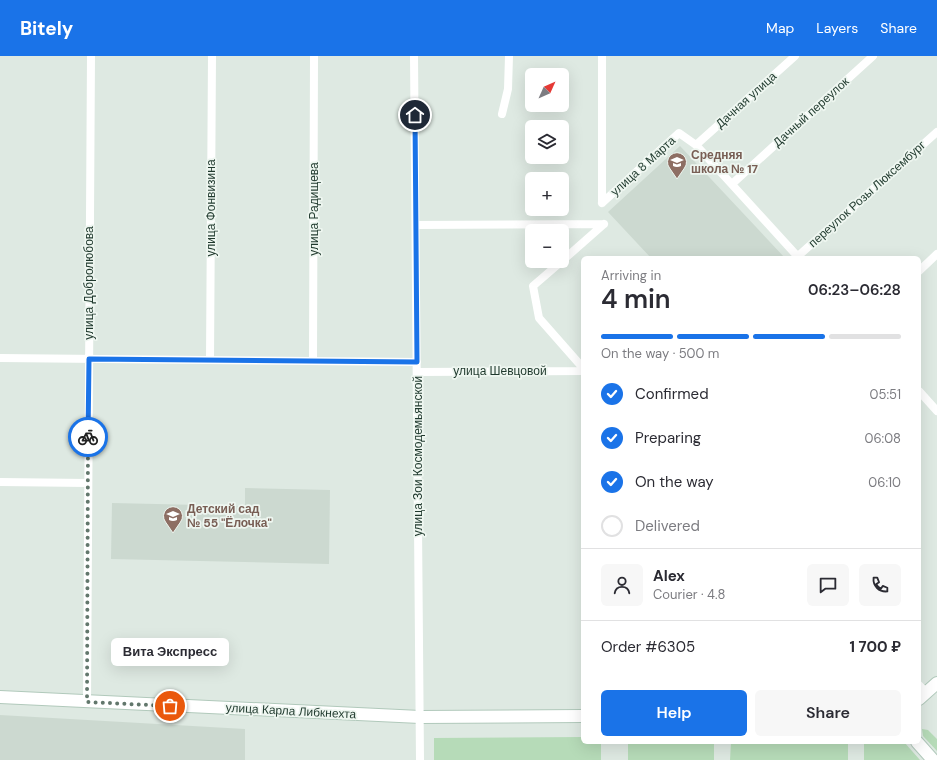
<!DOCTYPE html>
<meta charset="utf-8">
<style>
body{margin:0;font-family:"DM Sans",sans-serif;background:#f7f7f7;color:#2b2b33;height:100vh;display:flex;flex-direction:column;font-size:15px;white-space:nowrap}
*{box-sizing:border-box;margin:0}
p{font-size:13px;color:#7c7c81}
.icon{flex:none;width:22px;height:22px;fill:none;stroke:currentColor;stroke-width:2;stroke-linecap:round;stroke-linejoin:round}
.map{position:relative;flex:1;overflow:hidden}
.drawer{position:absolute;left:581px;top:200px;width:340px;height:488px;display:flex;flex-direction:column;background:#fff;border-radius:6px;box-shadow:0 4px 16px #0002}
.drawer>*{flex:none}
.needle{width:26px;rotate:45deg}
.fabs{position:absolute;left:525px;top:12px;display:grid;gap:8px}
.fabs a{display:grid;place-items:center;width:44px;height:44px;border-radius:6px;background:#fff;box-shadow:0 4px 16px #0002;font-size:20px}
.pin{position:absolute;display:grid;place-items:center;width:34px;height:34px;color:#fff;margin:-17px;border:2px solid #fff;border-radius:50%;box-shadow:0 1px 4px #0007}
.courier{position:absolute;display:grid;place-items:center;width:40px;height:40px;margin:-20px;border:3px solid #1a73e8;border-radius:50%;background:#fff;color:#222;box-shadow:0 1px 5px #0007}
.bubble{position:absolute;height:28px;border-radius:6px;background:#fff;box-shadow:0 4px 16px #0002;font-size:13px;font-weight:600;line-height:28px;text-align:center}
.head em{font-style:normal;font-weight:600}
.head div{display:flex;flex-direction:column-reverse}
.head{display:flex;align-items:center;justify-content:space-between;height:68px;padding:0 20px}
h1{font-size:26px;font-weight:600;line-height:30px}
.bar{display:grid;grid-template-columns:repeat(4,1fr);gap:6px 4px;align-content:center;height:48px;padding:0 20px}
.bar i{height:5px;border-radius:3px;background:#e1e1e2}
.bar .selected{background:#1a73e8}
.bar p{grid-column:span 4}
.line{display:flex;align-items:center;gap:10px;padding:0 20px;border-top:1px solid #e1e1e2}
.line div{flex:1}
.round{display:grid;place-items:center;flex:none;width:42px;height:42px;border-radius:6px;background:#f7f7f7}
ol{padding:0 20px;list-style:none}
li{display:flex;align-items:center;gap:12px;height:44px}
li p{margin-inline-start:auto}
li .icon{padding:4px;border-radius:50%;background:#1a73e8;color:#fff;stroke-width:4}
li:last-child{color:#7c7c81}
li i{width:22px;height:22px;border:2px solid #e1e1e2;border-radius:50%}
.button{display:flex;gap:8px;margin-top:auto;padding:8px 20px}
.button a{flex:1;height:46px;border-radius:6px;background:#1a73e8;color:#fff;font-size:16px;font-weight:600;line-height:46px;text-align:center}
.button a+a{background:#f7f7f7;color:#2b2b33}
header{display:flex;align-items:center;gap:24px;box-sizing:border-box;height:56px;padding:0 20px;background:#1a73e8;color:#fff}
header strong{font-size:19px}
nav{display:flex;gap:22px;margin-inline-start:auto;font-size:14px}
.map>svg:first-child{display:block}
.built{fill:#ccd9d0}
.green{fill:#b6dbb8}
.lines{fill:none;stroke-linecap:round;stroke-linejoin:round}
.secondary-casing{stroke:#b1c9bb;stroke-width:14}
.street{stroke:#fff;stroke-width:8}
.secondary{stroke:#fff;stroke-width:12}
.done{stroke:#62776c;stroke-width:4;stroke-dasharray:0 7.2}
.route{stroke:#1a73e8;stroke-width:5}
.labels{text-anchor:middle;stroke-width:3.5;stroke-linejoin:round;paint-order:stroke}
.street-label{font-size:12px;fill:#1f392d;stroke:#eef6f0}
.education-label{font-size:12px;font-weight:bold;fill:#785e54;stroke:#eef6f0;text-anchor:start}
</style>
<header>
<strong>Bitely</strong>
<nav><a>Map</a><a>Layers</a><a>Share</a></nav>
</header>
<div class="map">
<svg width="937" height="704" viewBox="0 0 937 704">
<rect width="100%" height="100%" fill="#dee9e2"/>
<path class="built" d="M680 90 785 202H651L608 156Z
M245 432 330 434 329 508 111 503 112 447 245 450Z
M0 659 245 673V704H0Z"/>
<path class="green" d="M922 673 928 674 937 683V695L923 680Z
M583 681V686H601V704H434V682Z
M628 686H714V704H628Z
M731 686H848V704H730Z
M864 686H904L920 704H864Z"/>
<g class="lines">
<g class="secondary-casing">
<path id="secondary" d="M0 641 420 661 583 660
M919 643 937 627
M917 686 933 704"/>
</g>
<path class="street" d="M414 0 420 704
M502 58 508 33 509 0
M696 89 795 0
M732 128 873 0
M602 147 679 77 696 89 799 202
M602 147V0
M416 169 604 168
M797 201 937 76
M562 205 533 230 539 262 583 312
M562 205 604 168
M919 215 937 198
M0 302 417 306
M210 304 212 0
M313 305 314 0
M417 316 583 315
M919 335 937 355
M0 426 88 427
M919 629 926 636
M87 646 91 0"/>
<use href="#secondary" class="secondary"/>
</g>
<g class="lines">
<path class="done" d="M88 381 87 646 170 650"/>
<path class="route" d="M88 381 89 303 417 306 415 59"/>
</g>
<defs>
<g id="school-pin" transform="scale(1)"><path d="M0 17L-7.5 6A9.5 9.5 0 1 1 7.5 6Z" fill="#8d6e63" stroke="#eef6f0"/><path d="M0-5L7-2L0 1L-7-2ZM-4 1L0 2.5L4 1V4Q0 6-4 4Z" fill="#fff"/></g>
</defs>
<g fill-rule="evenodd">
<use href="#school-pin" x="677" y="106"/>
<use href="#school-pin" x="173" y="460"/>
</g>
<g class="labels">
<g class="street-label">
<text transform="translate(746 44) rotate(-42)" y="4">Дачная улица</text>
<text transform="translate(811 56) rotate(-42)" y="4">Дачный переулок</text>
<text transform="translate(643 110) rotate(-42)" y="4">улица 8 Марта</text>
<text transform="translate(867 138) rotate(-42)" y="4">переулок Розы Люксембург</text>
<text transform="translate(211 152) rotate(-90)" y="4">улица Фонвизина</text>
<text transform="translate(314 153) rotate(-90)" y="4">улица Радищева</text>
<text transform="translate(89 227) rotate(-90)" y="4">улица Добролюбова</text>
<text x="500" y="319">улица Шевцовой</text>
<text transform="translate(418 400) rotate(-90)" y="4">улица Зои Космодемьянской</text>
<text transform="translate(291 655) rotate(3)" y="4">улица Карла Либкнехта</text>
</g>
<g class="education-label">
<text x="691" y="103">Средняя<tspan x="691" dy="14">школа № 17</tspan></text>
<text x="187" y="457">Детский сад<tspan x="187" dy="14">№ 55 "Ёлочка"</tspan></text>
</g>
</g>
</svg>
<div class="fabs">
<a><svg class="needle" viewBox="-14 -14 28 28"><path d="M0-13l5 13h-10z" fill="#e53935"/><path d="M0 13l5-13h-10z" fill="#7c7c81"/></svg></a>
<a><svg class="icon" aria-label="layers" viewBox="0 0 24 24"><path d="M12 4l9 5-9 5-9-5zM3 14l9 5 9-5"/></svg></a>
<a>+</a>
<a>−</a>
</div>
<div class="pin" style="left:170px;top:650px;background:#ea580c"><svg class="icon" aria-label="bag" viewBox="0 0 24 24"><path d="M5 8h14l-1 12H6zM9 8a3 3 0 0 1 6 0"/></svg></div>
<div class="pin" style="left:415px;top:59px;background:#1f2937"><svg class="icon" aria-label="home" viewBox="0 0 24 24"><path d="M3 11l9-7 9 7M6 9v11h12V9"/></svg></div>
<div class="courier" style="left:88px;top:381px"><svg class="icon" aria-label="bike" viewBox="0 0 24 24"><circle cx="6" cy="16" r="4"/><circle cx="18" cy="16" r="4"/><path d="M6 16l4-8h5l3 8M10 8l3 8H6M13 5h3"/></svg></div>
<div class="bubble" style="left:111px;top:582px;width:118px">Вита Экспресс</div>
<section class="drawer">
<div class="head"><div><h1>4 min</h1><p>Arriving in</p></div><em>06:23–06:28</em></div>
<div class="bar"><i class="selected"></i><i class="selected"></i><i class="selected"></i><i></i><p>On the way · 500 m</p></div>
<ol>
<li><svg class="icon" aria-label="check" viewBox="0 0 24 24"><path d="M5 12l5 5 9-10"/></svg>Confirmed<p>05:51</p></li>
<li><svg class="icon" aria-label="check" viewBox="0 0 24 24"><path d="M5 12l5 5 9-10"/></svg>Preparing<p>06:08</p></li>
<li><svg class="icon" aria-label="check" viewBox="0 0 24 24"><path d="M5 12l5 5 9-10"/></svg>On the way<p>06:10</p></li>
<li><i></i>Delivered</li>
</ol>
<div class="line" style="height:72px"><a class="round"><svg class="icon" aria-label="person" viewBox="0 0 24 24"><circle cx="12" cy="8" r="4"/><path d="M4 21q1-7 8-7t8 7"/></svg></a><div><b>Alex</b><p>Courier · 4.8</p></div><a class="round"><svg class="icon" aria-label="chat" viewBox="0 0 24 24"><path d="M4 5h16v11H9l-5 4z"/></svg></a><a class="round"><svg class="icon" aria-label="phone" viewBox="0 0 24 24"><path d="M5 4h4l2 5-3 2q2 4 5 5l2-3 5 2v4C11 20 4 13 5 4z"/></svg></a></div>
<div class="line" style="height:52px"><div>Order #6305</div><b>1 700 ₽</b></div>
<div class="button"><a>Help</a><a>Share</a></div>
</section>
</div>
